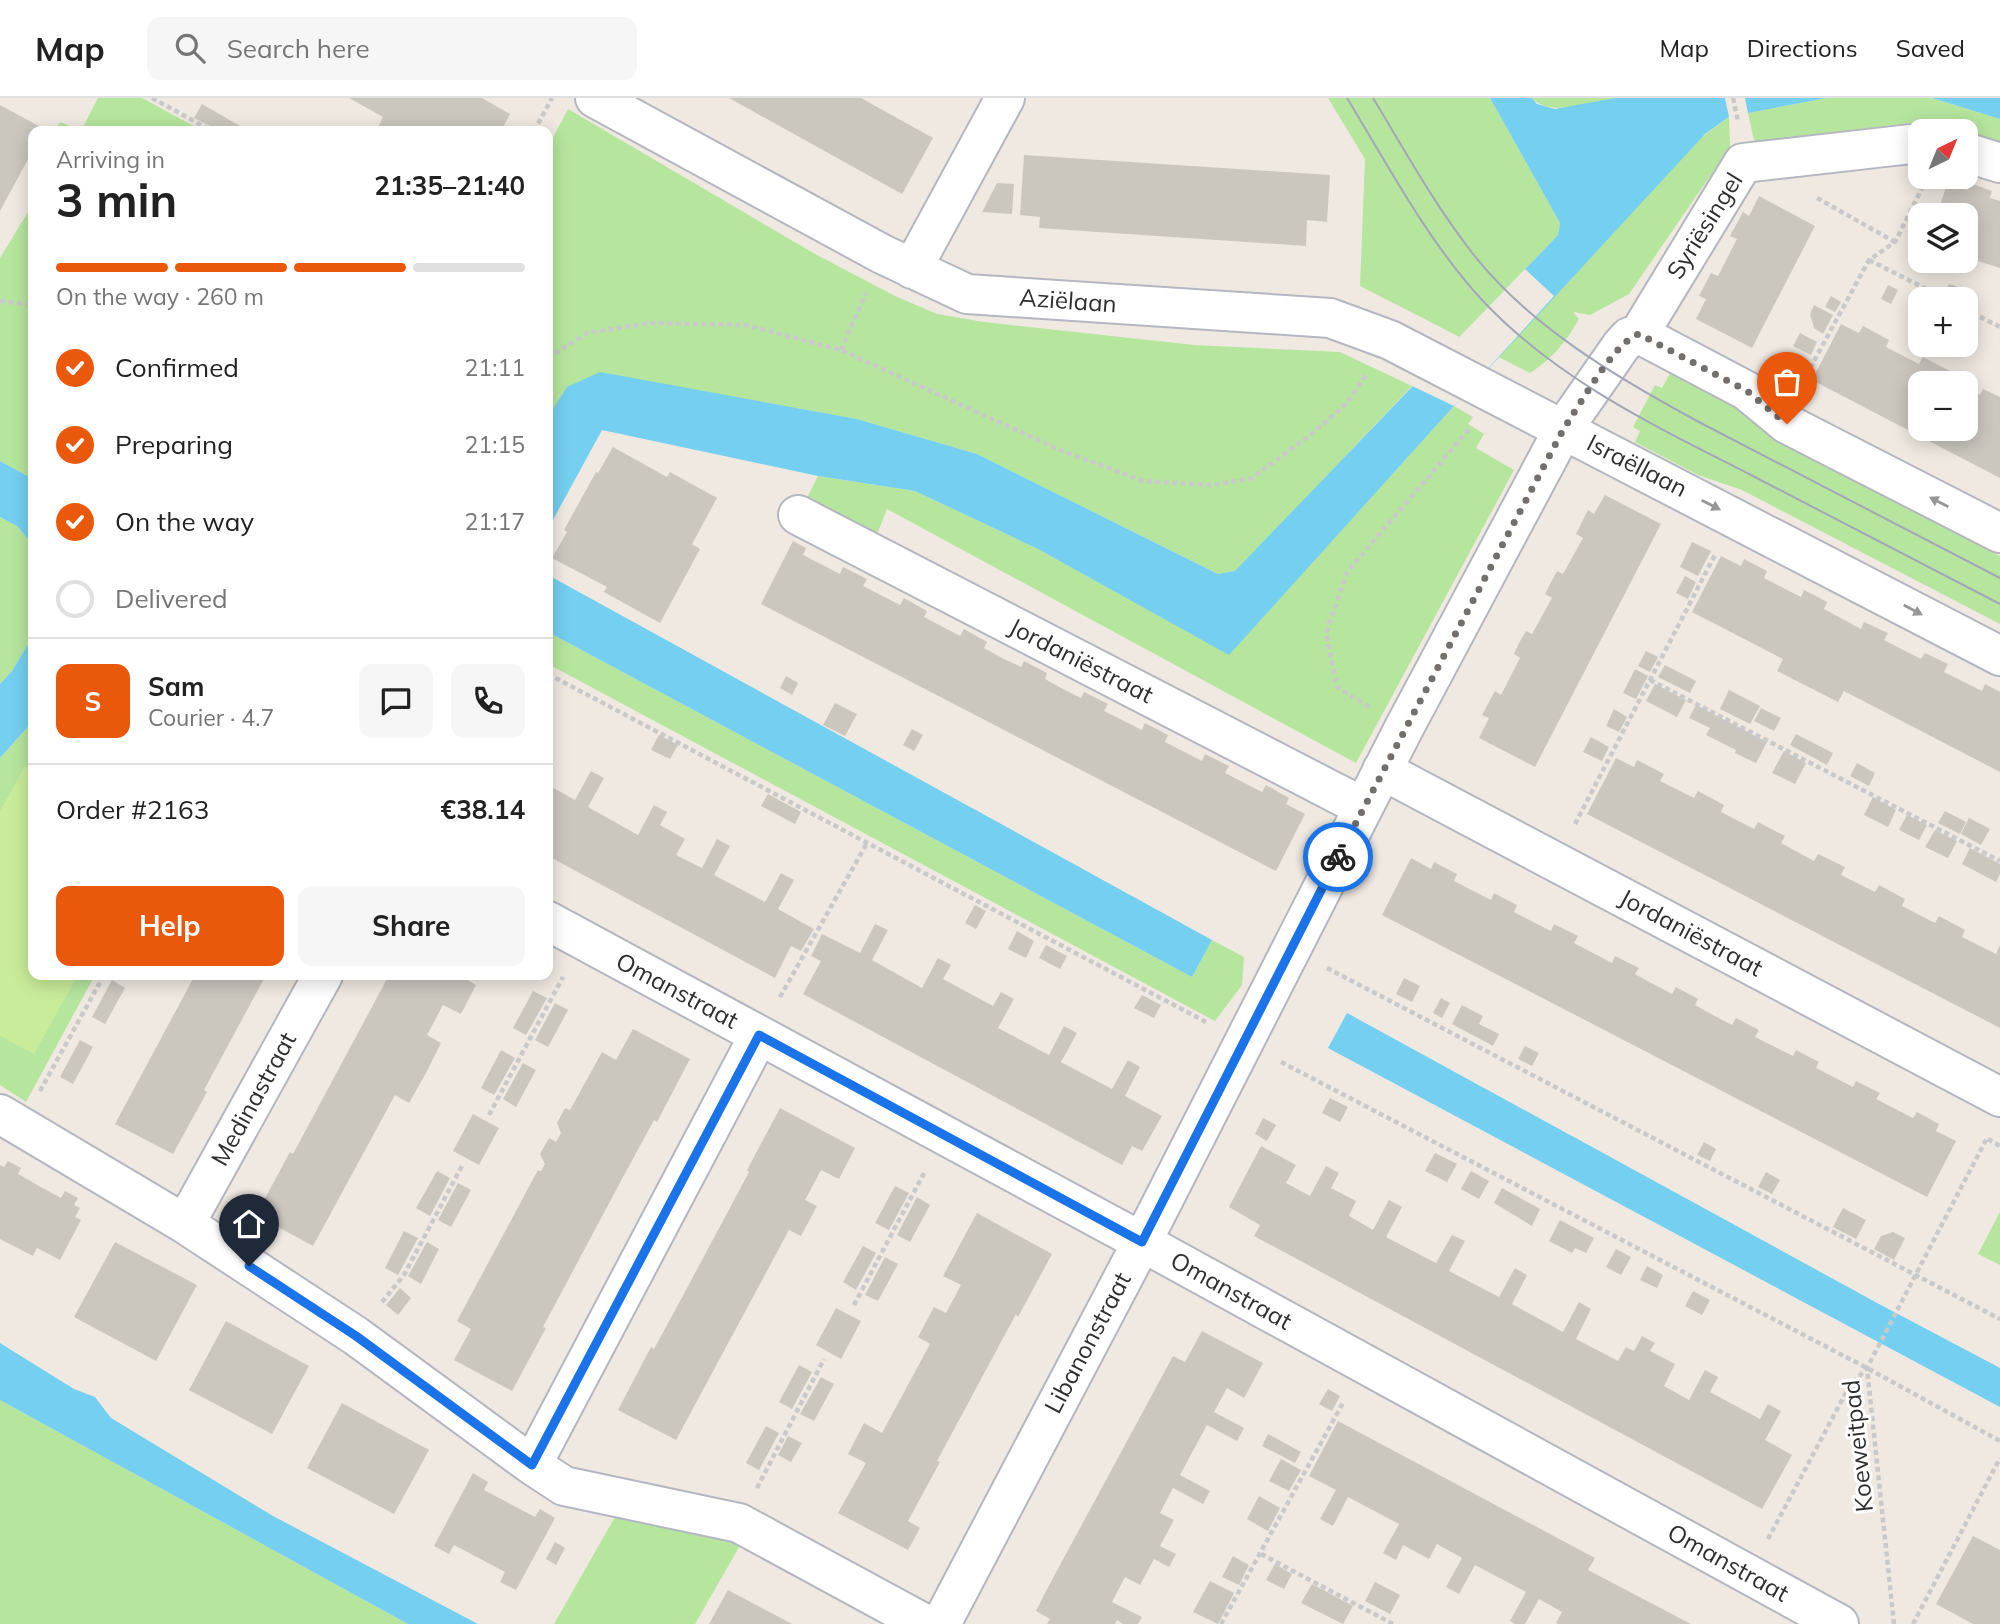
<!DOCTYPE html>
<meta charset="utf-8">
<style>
body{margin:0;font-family:Mulish,sans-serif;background:#f6f6f6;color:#222;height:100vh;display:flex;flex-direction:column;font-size:26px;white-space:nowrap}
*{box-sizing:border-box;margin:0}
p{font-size:23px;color:#767676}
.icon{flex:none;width:38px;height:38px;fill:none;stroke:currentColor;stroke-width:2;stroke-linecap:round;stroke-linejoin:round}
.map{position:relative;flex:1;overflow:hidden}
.drawer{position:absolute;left:28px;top:28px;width:525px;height:854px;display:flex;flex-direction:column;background:#fff;border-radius:14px;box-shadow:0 4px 18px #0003}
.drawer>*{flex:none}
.needle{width:46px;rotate:43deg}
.fabs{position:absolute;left:1908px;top:21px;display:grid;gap:14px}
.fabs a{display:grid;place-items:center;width:70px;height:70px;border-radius:14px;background:#fff;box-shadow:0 4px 18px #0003;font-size:35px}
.pin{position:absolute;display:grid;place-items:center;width:60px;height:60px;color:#fff;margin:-72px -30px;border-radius:50% 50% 50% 0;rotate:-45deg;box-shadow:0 0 7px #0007}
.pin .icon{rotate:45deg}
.courier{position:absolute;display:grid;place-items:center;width:70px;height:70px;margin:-35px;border:5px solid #1a73e8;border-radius:50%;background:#fff;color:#222;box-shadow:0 2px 9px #0007}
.headline em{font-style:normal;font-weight:700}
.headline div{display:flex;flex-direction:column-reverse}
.headline{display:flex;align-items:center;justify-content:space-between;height:119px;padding:0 28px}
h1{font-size:46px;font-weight:700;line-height:52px}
.bar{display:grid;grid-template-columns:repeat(4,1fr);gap:10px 7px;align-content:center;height:84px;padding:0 28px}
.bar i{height:9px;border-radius:5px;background:#e0e0e0}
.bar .current{background:#ea580c}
.bar p{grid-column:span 4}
.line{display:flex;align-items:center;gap:18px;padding:0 28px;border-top:2px solid #e0e0e0}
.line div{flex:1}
.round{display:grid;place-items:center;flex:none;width:74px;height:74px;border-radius:14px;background:#f6f6f6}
ol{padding:0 28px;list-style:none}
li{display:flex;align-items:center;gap:21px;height:77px}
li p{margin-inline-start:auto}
li .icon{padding:7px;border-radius:50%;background:#ea580c;color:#fff;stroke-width:4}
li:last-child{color:#767676}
li i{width:38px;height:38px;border:4px solid #e0e0e0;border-radius:50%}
.action{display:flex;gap:14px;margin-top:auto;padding:14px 28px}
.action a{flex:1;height:80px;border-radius:14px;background:#ea580c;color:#fff;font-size:28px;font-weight:700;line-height:80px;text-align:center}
.action a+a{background:#f6f6f6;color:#222}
header{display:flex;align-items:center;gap:42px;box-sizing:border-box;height:98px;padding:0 35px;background:#fff;border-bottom:2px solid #e0e0e0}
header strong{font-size:33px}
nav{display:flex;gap:38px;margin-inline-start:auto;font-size:24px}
.search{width:490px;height:63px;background:#f6f6f6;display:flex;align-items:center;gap:18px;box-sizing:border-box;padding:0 24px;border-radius:14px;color:#767676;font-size:26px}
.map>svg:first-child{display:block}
.green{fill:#b6e59e}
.pitch{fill:#c9ec9a}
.water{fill:#75cff0}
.pier{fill:#efe9e1}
.building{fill:#cbc7bf}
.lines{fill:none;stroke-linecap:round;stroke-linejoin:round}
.minor-casing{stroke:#b4b7c1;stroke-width:42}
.path{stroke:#c9c9c9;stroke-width:4.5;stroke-dasharray:5 3.5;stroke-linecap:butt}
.minor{stroke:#fff;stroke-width:38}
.tram{stroke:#a3a6b8;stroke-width:2}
.oneway{fill:#969696}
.done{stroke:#726f6d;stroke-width:7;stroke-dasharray:0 12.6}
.route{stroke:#1a73e8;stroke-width:9}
.labels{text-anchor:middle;stroke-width:6;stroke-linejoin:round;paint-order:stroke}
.street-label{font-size:24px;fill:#2e2e2e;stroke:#fff}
</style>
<header>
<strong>Map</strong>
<div class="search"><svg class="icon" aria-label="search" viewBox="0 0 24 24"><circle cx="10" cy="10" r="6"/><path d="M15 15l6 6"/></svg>Search here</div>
<nav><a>Map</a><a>Directions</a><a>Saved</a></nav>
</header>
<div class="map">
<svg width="2000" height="1526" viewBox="0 0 2000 1526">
<rect width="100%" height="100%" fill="#efe9e1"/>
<path class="green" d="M98 0H142L203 33H55L60 24 81 33Z
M1328 0H1490L1560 125 1558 137 1525 171 1729 19 1730 49 1629 196 1590 217 1573 214 1579 221C1567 243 1551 262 1530 275L1360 188 1365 61Z
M1532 0H1615C1591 4 1551 20 1532 0Z
M1827 0H1932L2000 21V45L1926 23 1758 44 1754 42 1748 15Z
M568 11 815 156 895 198 937 216 984 224 1194 247 1340 254 1412 288 1236 473 1218 476 977 356 857 321 600 275 548 319V49Z
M33 106V381L0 363V160Z
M1671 274 1738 311 1775 342 2000 458V526L1742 392 1698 377 1635 344 1640 333 1633 329 1655 287 1662 290Z
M1454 308 1473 319 1468 326 1484 336 1476 350 1514 372 1356 665 887 411 874 444 804 406 818 378 915 393 1038 451 1229 556Z
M0 419 17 428 33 447V538L12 573 0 586Z
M548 534 1192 879 1212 842 1244 859 1242 887 1215 923 548 566Z
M33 623V877H95L26 1004 0 987V660Z
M2000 1114V1167L1978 1156Z
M0 1302 408 1526H0Z
M615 1419 742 1444 695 1526H554Z"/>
<path class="pitch" d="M25 668 33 673V877H78L34 956 0 938V713Z"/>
<path class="water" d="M1490 0H1532L1537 6 1555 11 1615 0H1725L1729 19 1705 36 1454 308 1229 557 1038 451 915 393 818 378 602 332 548 431V319L567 289 600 274 857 321 977 356 1218 476 1235 473 1558 137 1560 125Z
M1745 0H1827L1748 15Z
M1932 0H2000V21Z
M0 363 33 381V447L17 428 0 419Z
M548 477 1212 842 1192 879 548 534Z
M33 538V623L0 660V586L12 573Z
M1347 915 1879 1206 2000 1270V1309L1328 950Z
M0 1245 74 1291 95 1299 111 1320 273 1418 478 1526H408L0 1302Z"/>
<path class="pier" d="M1525 171 1554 198 1454 308 1412 288Z"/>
<path class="building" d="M349 0H482L510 16 501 33H382L377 31 383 19Z
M729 0H861L933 40 902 96Z
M202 6 240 28 237 33H220L194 20Z
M0 7 48 33H33V52L0 113Z
M1024 57 1330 77 1327 124 1307 122 1306 148 1039 130 1040 119 1020 117Z
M997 85 1014 86 1012 116 982 114Z
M1970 85 1992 93 1990 100 2000 103V170L1965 159V117H1937L1947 86 1968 92Z
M1759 98 1815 128 1752 250 1696 221 1706 201 1699 198 1711 175 1718 178 1737 141 1730 138 1743 114 1749 118Z
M1949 186 1961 190 1958 201 1944 196Z
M1888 187 1898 192 1891 206 1881 201Z
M1831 198 1841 204 1835 214 1825 209Z
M1814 207 1833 217 1823 236 1814 230 1810 216Z
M1841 226 1859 235 1863 228 1889 242 1886 249 1919 266 1923 259 1950 273 1946 280 1957 285H1920V331H1965V290L1980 297 1983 291 2000 299V380L1812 282Z
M1800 235 1817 244 1811 257 1793 248Z
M613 349 667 379 670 374 717 400 692 446 700 451 660 525 604 494 607 489 552 460 567 434 564 432 596 374 598 375Z
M1605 397 1661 426 1535 669 1479 640 1489 620 1482 617 1495 593 1501 597 1520 560 1514 556 1519 545 1526 533 1532 536 1552 500 1545 496 1557 473 1563 476 1583 440 1576 436 1588 412 1594 416Z
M793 443 806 450 803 457 840 476 843 469 867 481 863 488 900 507 904 500 927 513 924 519 960 538 964 531 987 544 984 550 1002 560 1021 569 1024 563 1047 575 1045 581 1063 591 1081 600 1084 594 1108 606 1104 613 1142 632 1145 625 1168 637 1165 644 1202 663 1205 656 1229 668 1225 675 1262 694 1266 687 1289 700 1286 706 1305 716 1276 773 761 506Z
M1692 444 1711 453 1698 478 1680 469Z
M1721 458 1741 468 1744 461 1767 473 1764 480 1801 499 1804 492 1816 498 1827 504 1824 511 1861 531 1864 524 1888 535 1884 542 1921 561 1925 555 1948 566 1944 574 1982 593 1985 586 2000 594V674L1844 593 1838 604 1777 573 1783 561 1692 514Z
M1685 478 1696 484 1688 501 1676 495Z
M1646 553 1658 559 1650 574 1638 568Z
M1665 567 1696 583 1690 595 1658 579Z
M1635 571 1648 578 1636 601 1623 595Z
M786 578 798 585 792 597 780 590Z
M1655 586 1686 602 1677 619 1646 603Z
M1729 592 1760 608 1750 626 1720 611Z
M835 605 857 616 845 638 823 627Z
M1696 607 1767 644 1756 665 1735 655 1736 652 1706 637 1710 630 1689 620Z
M1761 610 1781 620 1774 633 1754 623Z
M1614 611 1627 619 1619 634 1606 628Z
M912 631 923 637 914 653 903 647Z
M1796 636 1833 655 1827 667 1790 647Z
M659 637 678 647 670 661 651 652Z
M1591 639 1609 649 1602 663 1583 654Z
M1784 653 1806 665 1795 686 1772 675Z
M1616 660 1634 669 1637 662 1664 676 1660 683 1694 700 1698 693 1724 707 1721 714 1754 731 1758 724 1785 738 1781 745 1814 763 1818 756 1845 769 1841 777 1875 794 1879 787 1905 801 1902 808 1935 825 1939 818 1965 832 1962 839 1996 856 2000 847V930L1587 716Z
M1857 665 1875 675 1869 688 1850 678Z
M591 673 604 680 588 709 638 737 654 707 667 714 660 727 685 741 676 757 702 770 717 741 730 748 714 777 765 804 781 775 794 782 778 811 814 831 801 853 791 848 775 880 548 758V687L575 702Z
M768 696 801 714 795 726 761 708Z
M1873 699 1896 712 1888 729 1864 717Z
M1945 713 1966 724 1960 736 1938 725Z
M1907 717 1927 727 1919 742 1899 732Z
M1969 720 1990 731 1981 747 1961 736Z
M1935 732 1957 743 1948 760 1925 749Z
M1970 750 2000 766V776L1996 784 1962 766Z
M1411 760 1431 771 1434 764 1457 776 1454 783 1491 802 1494 795 1517 807 1514 814 1551 833 1554 826 1578 838 1574 845 1612 865 1615 858 1639 870 1635 876 1653 886 1672 896 1676 889 1698 901 1695 907 1713 917 1732 927 1736 920 1759 932 1755 939 1793 958 1796 952 1819 964 1816 970 1853 989 1856 983 1880 995 1876 1001 1913 1020 1917 1014 1939 1026 1936 1033 1956 1043 1927 1099 1382 817Z
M975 807 986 813 976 831 965 825Z
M875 826 888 832 872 862 922 890 938 860 951 867 943 881 993 908 1001 894 1014 901 998 930 1049 957 1064 928 1077 935 1061 964 1112 991 1128 962 1140 969 1125 998 1162 1018 1142 1053 1132 1048 1122 1067 803 896 821 863 811 858 822 836 860 855Z
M1017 833 1034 843 1026 860 1008 851Z
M1046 847 1067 858 1060 871 1039 860Z
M195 877H266L204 992 207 994 173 1056 115 1026Z
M383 877H459L476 887 461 916 443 907 427 937 441 945 426 975 409 1005 395 997 313 1148 256 1117 290 1054 293 1056 388 879Z
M1404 880 1420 888 1412 904 1396 896Z
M112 882 125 890 105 926 92 919Z
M533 893 547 900 526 937 513 930Z
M1142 897 1161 907 1154 920 1134 910Z
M1441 900 1450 905 1442 920 1433 915Z
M555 905 568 912 548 949 535 942Z
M1462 907 1483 918 1479 926 1499 936 1493 948 1452 926Z
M633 931 690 961 657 1024 654 1022 622 1081 543 1229 546 1230 512 1293 454 1262 471 1231 457 1223 538 1072 541 1073 545 1066 540 1056 549 1040 556 1044 561 1035 557 1025 565 1010 570 1012 602 954 616 962Z
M80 942 93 949 73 986 60 979Z
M1525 948 1539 955 1532 968 1518 961Z
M501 952 515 960 494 997 481 990Z
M523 965 536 972 516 1009 503 1001Z
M1330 1000 1348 1009 1340 1024 1322 1015Z
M780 1010 855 1050 839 1081 821 1072 805 1102 817 1108 801 1138 789 1132 676 1342 618 1312 651 1249 654 1251 686 1192 749 1074 747 1072Z
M473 1016 499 1030 479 1067 453 1053Z
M1263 1020 1276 1027 1267 1043 1255 1036Z
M1704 1044 1716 1051 1710 1063 1697 1057Z
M1261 1048 1296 1067 1286 1085 1310 1098 1326 1068 1339 1075 1331 1090 1356 1103 1349 1118 1373 1132 1389 1102 1402 1109 1386 1139 1436 1165 1452 1137 1465 1143 1449 1173 1499 1199 1515 1170 1527 1177 1512 1206 1563 1234 1579 1204 1591 1211 1576 1241 1618 1263 1626 1249 1634 1253 1642 1238 1655 1245 1650 1253 1675 1266 1664 1288 1689 1302 1705 1272 1718 1279 1710 1294 1760 1321 1768 1306 1781 1313 1765 1342 1792 1357 1762 1411 1254 1138 1260 1127 1229 1109Z
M1435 1055 1457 1066 1447 1084 1425 1073Z
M8 1063 21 1070 18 1076 39 1088 61 1100 65 1093 78 1100 74 1107 80 1110 75 1119 81 1122 60 1162 37 1150 33 1158 0 1141V1067L4 1069Z
M437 1073 450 1080 430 1118 416 1110Z
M1471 1073 1489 1083 1479 1101 1461 1091Z
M1766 1074 1780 1082 1772 1096 1758 1089Z
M458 1085 471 1092 451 1129 438 1122Z
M895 1088 909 1095 889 1132 875 1125Z
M1502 1090 1540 1111 1532 1128 1494 1105Z
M917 1099 930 1107 910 1144 897 1137Z
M1843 1110 1866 1122 1856 1141 1833 1129Z
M977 1115 1052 1156 1018 1219 1016 1216 937 1363 940 1364 908 1423 920 1430 908 1452 838 1415 866 1365 848 1356 864 1325 882 1335 930 1246 918 1239 934 1209 946 1215 961 1187 943 1178Z
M1560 1122 1594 1140 1586 1155 1575 1150 1572 1155 1549 1143Z
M404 1133 418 1140 398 1177 385 1170Z
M1893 1134 1905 1140 1894 1162 1874 1151 1881 1138Z
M115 1144 197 1187 156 1263 74 1219Z
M427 1144 439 1151 421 1186 408 1178Z
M863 1148 876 1155 856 1192 843 1184Z
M1616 1151 1631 1159 1621 1177 1606 1169Z
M885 1159 898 1166 878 1203 865 1197Z
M1647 1168 1663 1177 1657 1190 1640 1182Z
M400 1190 411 1200 398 1217 386 1207Z
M1693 1193 1710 1202 1702 1217 1685 1208Z
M836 1210 861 1223 841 1261 816 1247Z
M226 1223 309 1268 272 1336 189 1292Z
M1202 1233 1263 1265 1244 1300 1227 1290 1214 1314 1244 1330 1237 1343 1207 1327 1180 1377 1210 1393 1203 1406 1173 1390 1160 1415 1174 1422 1160 1448 1176 1456 1169 1469 1154 1461 1140 1487 1125 1479 1112 1504 1142 1519 1138 1526H1123L1117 1522 1115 1526H1047L1050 1521 1036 1513 1046 1493 1173 1258 1185 1264Z
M799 1267 812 1274 792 1311 779 1304Z
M821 1279 834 1286 814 1323 800 1316Z
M1328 1291 1340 1298 1332 1313 1319 1306Z
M342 1305 429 1352 394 1416 307 1370Z
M1338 1323 1595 1460 1588 1472 1691 1526H1558L1556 1525 1562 1514 1539 1501 1525 1526H1515L1510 1523 1526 1494 1475 1467 1459 1496 1446 1489 1462 1460 1437 1446 1429 1461 1403 1447 1396 1462 1383 1455 1399 1426 1348 1399 1333 1428 1320 1421 1336 1392 1309 1378Z
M766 1328 779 1335 759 1372 746 1365Z
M1268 1336 1301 1354 1295 1365 1262 1348Z
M788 1338 802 1345 791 1364 778 1357Z
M1281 1361 1301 1372 1289 1393 1269 1383Z
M473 1375 488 1384 484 1392 535 1419 540 1411 555 1420 516 1492 500 1484 505 1474 454 1447 449 1456 434 1448Z
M1259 1398 1280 1410 1268 1433 1247 1421Z
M1973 1438 2000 1452V1526H1973L1936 1506Z
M555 1444 565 1450 556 1467 546 1461Z
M1233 1458 1249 1467 1239 1487 1222 1479Z
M1275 1466 1292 1476 1284 1491 1266 1482Z
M1210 1483 1234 1495 1218 1526 1193 1514Z
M1375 1484 1400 1497 1390 1516 1365 1503Z
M1312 1486 1353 1508 1343 1526 1301 1505Z
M728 1492 792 1526H709Z"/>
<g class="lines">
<g class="minor-casing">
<path id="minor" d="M595 0 882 156 967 196 1330 220 1390 242 2000 558
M1965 54 2000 65
M912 171 1005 0
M1639 236 1743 65 1920 45
M798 417 1363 709
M1382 672 2000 999
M548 823 1142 1144 1839 1526
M0 1016 185 1126 356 1238 532 1367 564 1388 739 1425 925 1526
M185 1126 323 877
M532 1367 759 937
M941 1526 1142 1144 1404 630 1564 330 1621 248 1629 239 1639 236 1747 293 1787 326 2000 435"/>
</g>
<path class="path" d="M152 0 212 33
M1733 0 1738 23
M534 33 552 0
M1817 100 1895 144
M1869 162 1946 201
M0 203 33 207
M1965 211 2000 229
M841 252 866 195
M548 260 587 235 649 225 746 227 841 252 1060 352 1143 383 1212 387 1252 380 1309 338 1346 306 1366 277
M1802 285 1869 162 1895 144 1924 86
M548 576 1206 924
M1650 582 2000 763
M1369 609 1337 589 1326 535 1347 474 1471 329
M1575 726 1715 457
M1327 870 2000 1221
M780 899 867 745
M1281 964 1867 1270 2000 1343
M40 993 104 877
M489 1017 563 879
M1988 1041 2000 1048
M382 1204 404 1177 463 1066
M854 1207 924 1075
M757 1390 824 1261
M1768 1441 1849 1289 1867 1270
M1261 1456 1393 1526
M1221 1526 1344 1303
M1894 1526 1867 1270 1987 1040
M1913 1526 2000 1360"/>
<use href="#minor" class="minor"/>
<path class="tram" d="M1347 0C1389 69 1427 142 1482 202 1557 282 1655 328 1751 377 1834 420 1917 463 2000 506
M1373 0C1404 51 1433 104 1470 152 1527 227 1616 279 1697 323L2000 480"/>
</g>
<defs><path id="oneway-solid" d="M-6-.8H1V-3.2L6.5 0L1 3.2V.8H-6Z" transform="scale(1.75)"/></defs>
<g class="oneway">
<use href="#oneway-solid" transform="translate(1939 404) rotate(-153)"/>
<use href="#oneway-solid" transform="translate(1711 407) rotate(27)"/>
<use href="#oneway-solid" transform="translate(1913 512) rotate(28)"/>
</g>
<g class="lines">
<path class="done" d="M1338 759 1564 330C1580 307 1614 244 1639 236L1747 293 1787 326"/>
<path class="route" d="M249 1168 356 1238 532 1367 759 937 1142 1144 1338 759"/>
</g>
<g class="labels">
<g class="street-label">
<text transform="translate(1705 128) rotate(-58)" y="8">Syriësingel</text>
<text transform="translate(1068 203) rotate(4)" y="8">Aziëlaan</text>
<text transform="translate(1637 368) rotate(27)" y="8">Israëllaan</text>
<text transform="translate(1081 563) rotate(27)" y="8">Jordaniëstraat</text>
<text transform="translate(1691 835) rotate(28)" y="8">Jordaniëstraat</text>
<text transform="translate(677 893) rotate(28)" y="8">Omanstraat</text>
<text transform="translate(254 1001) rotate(-61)" y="8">Medinastraat</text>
<text transform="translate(1231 1193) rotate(29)" y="8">Omanstraat</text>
<text transform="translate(1088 1245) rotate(-62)" y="8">Libanonstraat</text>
<text transform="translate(1858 1348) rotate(-96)" y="8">Koeweitpad</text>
<text transform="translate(1728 1465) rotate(29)" y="8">Omanstraat</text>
</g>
</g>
</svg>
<div class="fabs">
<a><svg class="needle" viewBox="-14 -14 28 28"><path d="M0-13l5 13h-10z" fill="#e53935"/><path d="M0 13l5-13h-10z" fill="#767676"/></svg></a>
<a><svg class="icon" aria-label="layers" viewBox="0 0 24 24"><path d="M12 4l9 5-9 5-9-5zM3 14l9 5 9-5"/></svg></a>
<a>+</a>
<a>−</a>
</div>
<div class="pin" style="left:1787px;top:326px;background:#ea580c"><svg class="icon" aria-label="bag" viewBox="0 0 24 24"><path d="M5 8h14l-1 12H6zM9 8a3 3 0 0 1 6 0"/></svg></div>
<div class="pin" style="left:249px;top:1168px;background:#1f2937"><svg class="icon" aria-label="home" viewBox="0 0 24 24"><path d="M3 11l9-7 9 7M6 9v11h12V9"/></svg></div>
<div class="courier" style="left:1338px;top:759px"><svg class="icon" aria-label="bike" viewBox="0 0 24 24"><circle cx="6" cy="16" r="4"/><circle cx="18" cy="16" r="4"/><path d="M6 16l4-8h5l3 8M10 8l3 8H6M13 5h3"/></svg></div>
<section class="drawer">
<div class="headline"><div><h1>3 min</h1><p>Arriving in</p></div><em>21:35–21:40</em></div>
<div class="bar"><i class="current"></i><i class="current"></i><i class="current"></i><i></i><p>On the way · 260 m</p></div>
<ol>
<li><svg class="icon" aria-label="check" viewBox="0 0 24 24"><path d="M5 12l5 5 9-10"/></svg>Confirmed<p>21:11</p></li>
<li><svg class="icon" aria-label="check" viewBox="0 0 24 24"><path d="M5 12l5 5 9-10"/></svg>Preparing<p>21:15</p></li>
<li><svg class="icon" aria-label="check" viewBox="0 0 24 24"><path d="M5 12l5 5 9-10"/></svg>On the way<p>21:17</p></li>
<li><i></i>Delivered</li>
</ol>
<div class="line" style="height:126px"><b class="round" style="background:#ea580c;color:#fff">S</b><div><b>Sam</b><p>Courier · 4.7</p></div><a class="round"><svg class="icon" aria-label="chat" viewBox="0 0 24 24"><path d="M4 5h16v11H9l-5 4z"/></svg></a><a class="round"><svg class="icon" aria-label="phone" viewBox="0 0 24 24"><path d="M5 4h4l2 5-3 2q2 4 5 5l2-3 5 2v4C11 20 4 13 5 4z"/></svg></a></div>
<div class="line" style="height:91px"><div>Order #2163</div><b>€38.14</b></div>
<div class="action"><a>Help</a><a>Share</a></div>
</section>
</div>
